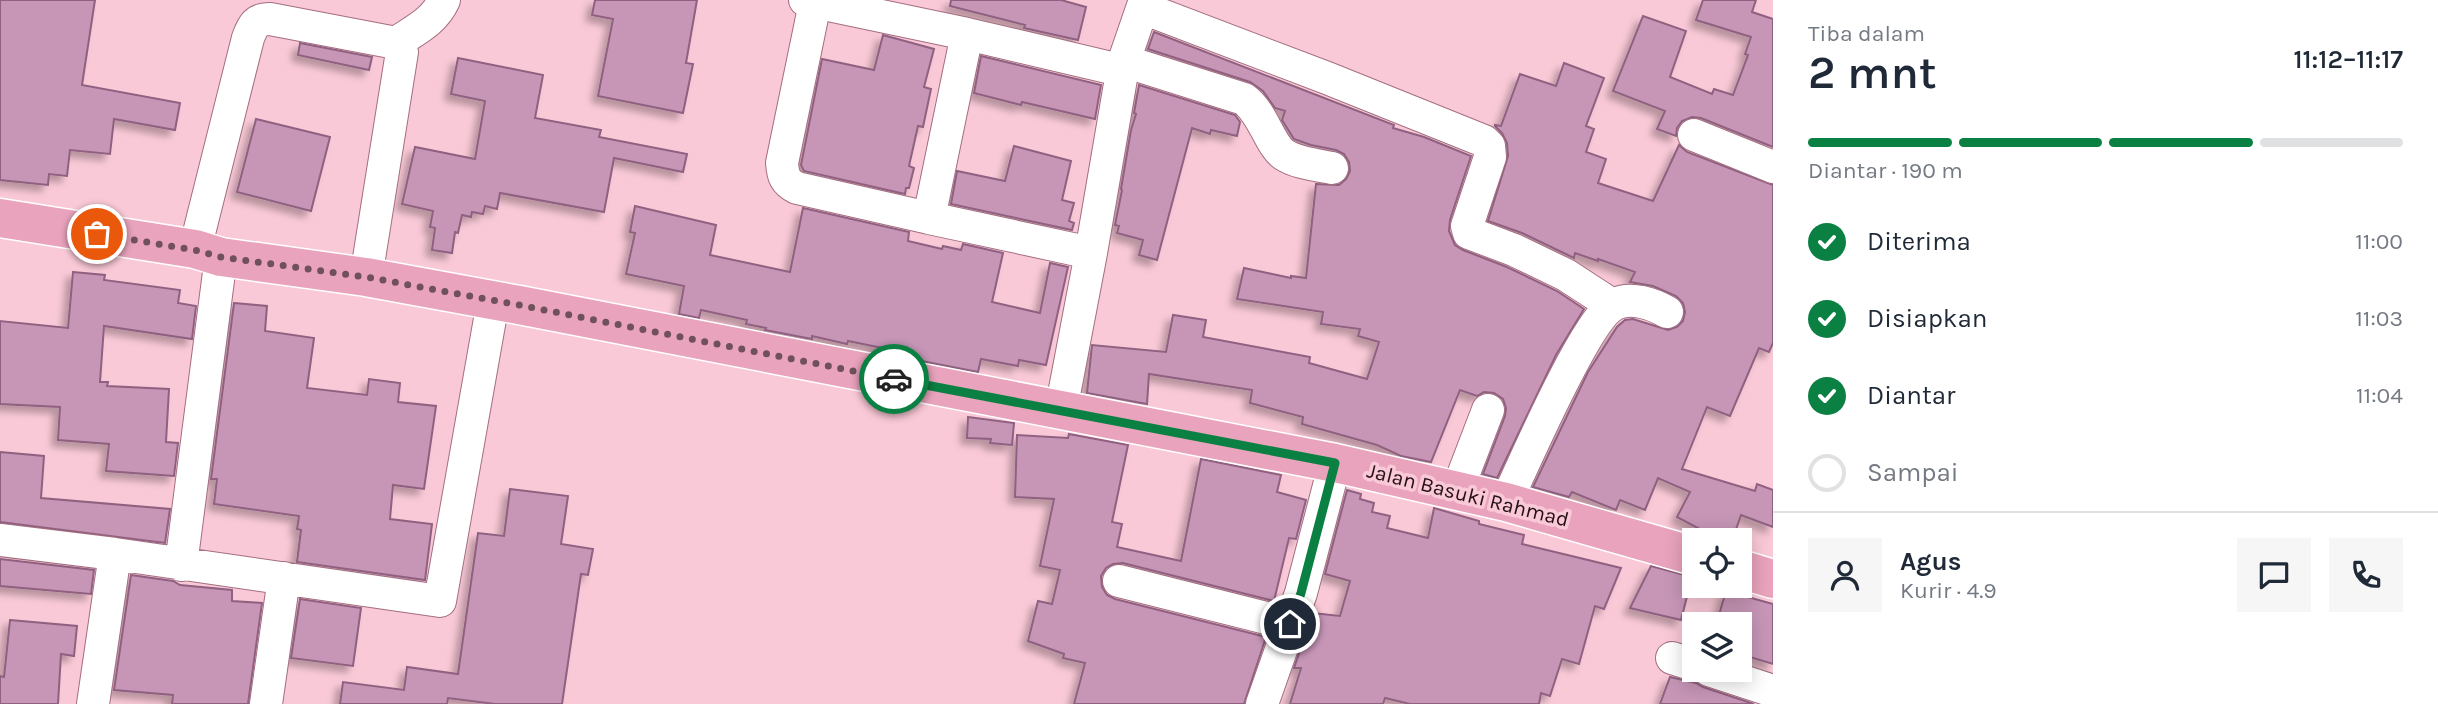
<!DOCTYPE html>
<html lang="id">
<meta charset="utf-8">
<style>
body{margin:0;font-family:Karla,sans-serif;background:#f6f6f7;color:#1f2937;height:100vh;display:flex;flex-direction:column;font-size:26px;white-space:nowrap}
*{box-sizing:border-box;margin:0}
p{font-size:23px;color:#747a83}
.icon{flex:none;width:38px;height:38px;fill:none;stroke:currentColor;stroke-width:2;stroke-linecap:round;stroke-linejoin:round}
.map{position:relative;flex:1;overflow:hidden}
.side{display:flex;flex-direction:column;background:#fff;width:665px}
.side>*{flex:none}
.controls{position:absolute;left:1682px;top:528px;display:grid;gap:14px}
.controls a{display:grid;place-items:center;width:70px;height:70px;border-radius:0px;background:#fff;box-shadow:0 4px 18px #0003;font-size:35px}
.pin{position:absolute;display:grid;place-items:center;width:60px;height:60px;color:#fff;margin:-30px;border:4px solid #fff;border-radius:50%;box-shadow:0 2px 7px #0007}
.courier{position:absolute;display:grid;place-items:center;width:70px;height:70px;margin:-35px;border:5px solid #0b8043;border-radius:50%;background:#fff;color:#222;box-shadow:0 2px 9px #0007}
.head em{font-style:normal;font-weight:600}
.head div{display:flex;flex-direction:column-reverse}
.head{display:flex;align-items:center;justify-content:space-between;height:119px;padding:0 35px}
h1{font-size:46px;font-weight:600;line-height:52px}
.bar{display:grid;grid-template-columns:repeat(4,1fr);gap:10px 7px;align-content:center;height:84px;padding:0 35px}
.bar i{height:9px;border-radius:5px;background:#e0e1e3}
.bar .current{background:#0b8043}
.bar p{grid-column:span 4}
.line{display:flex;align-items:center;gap:18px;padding:0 35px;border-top:2px solid #e0e1e3}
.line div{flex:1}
.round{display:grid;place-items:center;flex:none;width:74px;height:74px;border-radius:0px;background:#f6f6f7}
ol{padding:0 35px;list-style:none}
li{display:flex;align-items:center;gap:21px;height:77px}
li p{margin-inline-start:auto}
li .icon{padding:7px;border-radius:50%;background:#0b8043;color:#fff;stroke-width:4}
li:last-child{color:#747a83}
li i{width:38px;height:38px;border:4px solid #e0e1e3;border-radius:50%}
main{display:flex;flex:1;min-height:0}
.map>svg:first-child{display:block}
.building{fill:#c796b7;stroke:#8f6180;stroke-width:2;filter:url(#shadow)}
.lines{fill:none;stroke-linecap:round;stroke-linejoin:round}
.minor-casing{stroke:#a46e7f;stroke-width:34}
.major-casing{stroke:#fff;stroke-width:41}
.minor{stroke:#fff;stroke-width:32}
.major{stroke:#e9a3bc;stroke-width:38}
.done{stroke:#70515b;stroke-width:7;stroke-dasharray:0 12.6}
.route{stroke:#0b8043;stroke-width:9}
.labels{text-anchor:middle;stroke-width:7;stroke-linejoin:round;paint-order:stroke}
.street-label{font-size:21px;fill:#251018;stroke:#fac9d7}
</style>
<main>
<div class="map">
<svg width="1773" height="704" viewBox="0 0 1773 704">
<defs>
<filter id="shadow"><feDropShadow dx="-6" dy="6" stdDeviation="3.5" flood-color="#0004"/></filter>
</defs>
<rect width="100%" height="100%" fill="#fac9d7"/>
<path class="building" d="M0 0H95L82 85 180 103 175 130 114 119 110 154 70 150 67 176 49 174 48 185 0 180Z
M595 0H697L686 63 693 64 683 113 598 96 613 19 592 15Z
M951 0H1061L1086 7 1078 40 1024 28 1025 25 950 6Z
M1703 0H1756L1752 12 1773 19V147L1701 118 1692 117 1682 121 1677 128 1676 136 1657 129 1665 111 1613 91 1643 16 1686 31 1670 77 1712 94 1714 89 1733 95 1748 55 1745 54 1751 37 1696 20Z
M1154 32 1394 125 1393 128 1424 137 1471 156 1450 220 1449 231 1455 245 1463 250 1507 267 1557 291 1584 309 1556 355 1497 478 1483 474 1505 416 1506 408 1503 399 1494 393 1484 392 1477 396 1460 390 1431 462 1401 456 1377 445 1302 424 1303 417 1250 403 1252 390 1149 374 1147 404 1087 393 1092 345 1166 352 1173 315 1206 320 1203 337 1310 357 1309 363 1367 379 1379 342 1358 336 1360 329 1321 324 1323 312 1237 299 1244 268 1291 278V276L1306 278 1316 184 1339 185 1346 179 1350 171 1349 162 1344 154 1336 150 1311 145 1294 139 1282 120 1285 111 1275 108 1263 91 1250 82 1148 49Z
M883 35 934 49 924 87 931 89 923 127 918 126 909 166 914 168 909 188H906L905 194 804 171 801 165 822 59 874 70Z
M300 43 372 57 369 70 298 55Z
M981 56 1101 85 1095 119 1022 102 1021 105 974 93Z
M458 58 543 75 535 118 601 130 599 137 687 154 683 172 614 158 604 212 500 193 497 209 485 206 483 214 472 212 471 217 462 215 458 233 455 232 452 253 432 250 435 228 430 227 433 211 402 204 415 147 475 159 485 101 451 94Z
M1564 63 1604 78 1586 126 1594 129 1586 152 1606 159 1598 183 1653 201 1679 145 1687 152 1773 185V343L1769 352 1759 348 1730 416 1707 407 1682 469 1755 491 1757 484 1773 490V527L1741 515 1732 541H1710L1711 535 1677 517 1690 492 1658 478 1645 510 1620 500 1616 510 1572 492 1569 497 1533 487 1588 372 1617 327 1625 320 1633 319 1668 330 1677 327 1683 321 1685 312 1683 303 1676 296 1653 286 1630 282 1635 272 1598 259V261L1575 253 1574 258 1522 233 1488 221 1508 156 1507 143 1502 133 1495 126V125L1501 126 1520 74 1556 86Z
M1139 85 1235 115 1240 122 1237 136 1211 130 1210 134 1192 128 1157 260 1139 255 1143 240 1117 233 1119 226 1115 225 1122 190 1121 189 1131 130 1136 114 1134 113Z
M256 119 330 137 311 211 237 192Z
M1014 146 1071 161 1062 200 1074 203 1069 221 1074 223 1072 230 951 204 957 171 1005 181Z
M635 206 716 225 710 255 790 272 803 208 909 232 908 241 942 249 943 246 961 250 963 244 1003 253 992 302 1040 313 1050 263 1068 267 1046 365 1019 360 1018 366 981 359 978 372 901 357 902 352 848 341 847 344 812 336V339L765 330 766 328 746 324 747 320 701 310 699 318 679 314 684 286 626 274 635 233 630 232Z
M73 272 105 275 104 280 180 290 178 303 196 306 192 339 104 326 100 382H108L107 386 169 389 166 442 178 443 174 476 106 471 109 444 58 440 60 407 0 404V321L68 328Z
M234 303 267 306 265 331 314 338 307 388 367 395 369 379 400 383 398 402 436 406 424 489 393 485 390 519 432 524 425 580 297 562 301 530 297 529 299 516 214 504 217 479H211Z
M968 417 1014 423 1012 445 990 443 991 439 967 438Z
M1069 434 1128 445 1112 522 1122 524 1117 547 1181 561 1201 459 1281 475 1277 492 1306 500 1296 539 1289 538 1274 601 1123 563 1113 564 1106 568 1101 576 1102 587 1107 595 1115 599 1266 637 1244 704H1074L1085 663 1063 658 1064 654 1028 641 1038 601 1052 604 1060 570 1040 566 1054 499 1015 497 1017 435 1068 438Z
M0 452 44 456 41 498 170 509 165 543 0 522Z
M510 489 568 496 561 544 593 549 588 575 581 574 562 704H495L448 698 447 704H340L343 682 404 690 407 667 458 674 478 533 504 536Z
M1347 490 1361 494 1360 499 1374 503 1372 512 1390 516 1387 528 1428 538 1434 508 1479 521V524L1524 535 1522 544 1621 568 1604 609 1595 606 1579 664 1562 659 1550 696 1541 693 1539 704H1410L1385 698 1383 704H1290L1301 668H1294L1302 645 1308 646 1313 613 1340 616 1350 581 1325 574Z
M0 559 94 570 91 594 0 586Z
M1651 566 1692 577 1681 620 1630 608Z
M131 575 173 581 180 585 232 590V601L262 603 248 704H172L173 695 114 690Z
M1726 591 1773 604V664L1740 654V625H1716Z
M300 599 361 608 353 666 291 658Z
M10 620 77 626 74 656 61 654 58 704H0V676L4 677Z
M1670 677 1696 683 1703 687 1754 704H1660Z"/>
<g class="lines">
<g class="minor-casing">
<path id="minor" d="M805 0 967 34 1124 71
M815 3 782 163C783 176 785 182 797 188L929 218
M1143 8 1327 78 1484 141 1489 146 1490 157 1467 226 1469 233 1514 250 1566 275 1612 305
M967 34 929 218 1091 253
M1124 61 1244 99C1263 113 1269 143 1283 154 1296 163 1316 165 1332 168
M1694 135 1773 167
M195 249 248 38C253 25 256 19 270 19L396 43C415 30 434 22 444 0
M366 277 402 52 396 43
M1061 410 1091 253 1124 61 1145 0
M1457 491 1488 410
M1506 502C1523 466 1586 318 1615 304 1631 296 1653 304 1667 312
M0 540 115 554 440 601 493 302
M181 565 221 257
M1119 581 1290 624
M1672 658 1694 665
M1709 670 1773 691
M93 704 115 554
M266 704 284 578
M1262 704 1301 593 1335 463"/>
</g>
<g class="major-casing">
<path id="major" d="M0 218 195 249 221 257 366 277 519 305 1335 463 1506 502 1694 556
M1740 569 1773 579"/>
</g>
<use href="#minor" class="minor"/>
<use href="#major" class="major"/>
</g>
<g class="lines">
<path class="done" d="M97 234 195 250 221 257 366 277 519 305 894 379"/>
<path class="route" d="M894 379 1335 463 1301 593 1290 624"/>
</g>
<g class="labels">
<g class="street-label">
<text transform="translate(1468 495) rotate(14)" y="7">Jalan Basuki Rahmad</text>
</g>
</g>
</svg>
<div class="controls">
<a><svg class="icon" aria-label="locate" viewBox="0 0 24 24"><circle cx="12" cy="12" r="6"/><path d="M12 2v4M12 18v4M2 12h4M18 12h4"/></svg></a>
<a><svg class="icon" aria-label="layers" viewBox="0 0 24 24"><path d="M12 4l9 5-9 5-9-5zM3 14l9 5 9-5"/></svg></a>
</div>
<div class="pin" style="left:97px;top:234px;background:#ea580c"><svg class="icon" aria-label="bag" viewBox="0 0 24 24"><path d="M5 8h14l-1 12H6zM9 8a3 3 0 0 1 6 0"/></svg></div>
<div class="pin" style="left:1290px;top:624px;background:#1f2937"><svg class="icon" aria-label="home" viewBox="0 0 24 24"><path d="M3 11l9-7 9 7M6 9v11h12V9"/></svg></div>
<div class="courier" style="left:894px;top:379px"><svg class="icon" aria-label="car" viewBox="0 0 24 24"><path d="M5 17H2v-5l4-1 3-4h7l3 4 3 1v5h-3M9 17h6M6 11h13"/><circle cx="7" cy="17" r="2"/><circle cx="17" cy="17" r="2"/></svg></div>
</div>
<section class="side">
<div class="head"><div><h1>2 mnt</h1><p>Tiba dalam</p></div><em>11:12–11:17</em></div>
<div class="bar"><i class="current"></i><i class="current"></i><i class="current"></i><i></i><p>Diantar · 190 m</p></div>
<ol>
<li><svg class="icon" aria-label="check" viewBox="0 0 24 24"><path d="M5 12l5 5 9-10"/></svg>Diterima<p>11:00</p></li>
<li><svg class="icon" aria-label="check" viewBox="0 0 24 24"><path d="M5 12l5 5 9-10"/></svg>Disiapkan<p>11:03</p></li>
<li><svg class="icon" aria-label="check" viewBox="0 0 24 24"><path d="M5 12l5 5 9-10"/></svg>Diantar<p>11:04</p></li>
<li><i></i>Sampai</li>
</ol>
<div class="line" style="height:126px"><a class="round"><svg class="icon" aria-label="person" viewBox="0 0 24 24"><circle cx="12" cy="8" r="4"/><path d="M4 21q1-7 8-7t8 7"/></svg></a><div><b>Agus</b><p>Kurir · 4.9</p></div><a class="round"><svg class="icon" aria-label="chat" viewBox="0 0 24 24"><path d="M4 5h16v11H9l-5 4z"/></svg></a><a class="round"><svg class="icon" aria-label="phone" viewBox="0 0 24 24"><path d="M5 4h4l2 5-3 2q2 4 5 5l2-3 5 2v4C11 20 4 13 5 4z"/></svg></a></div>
</section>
</main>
